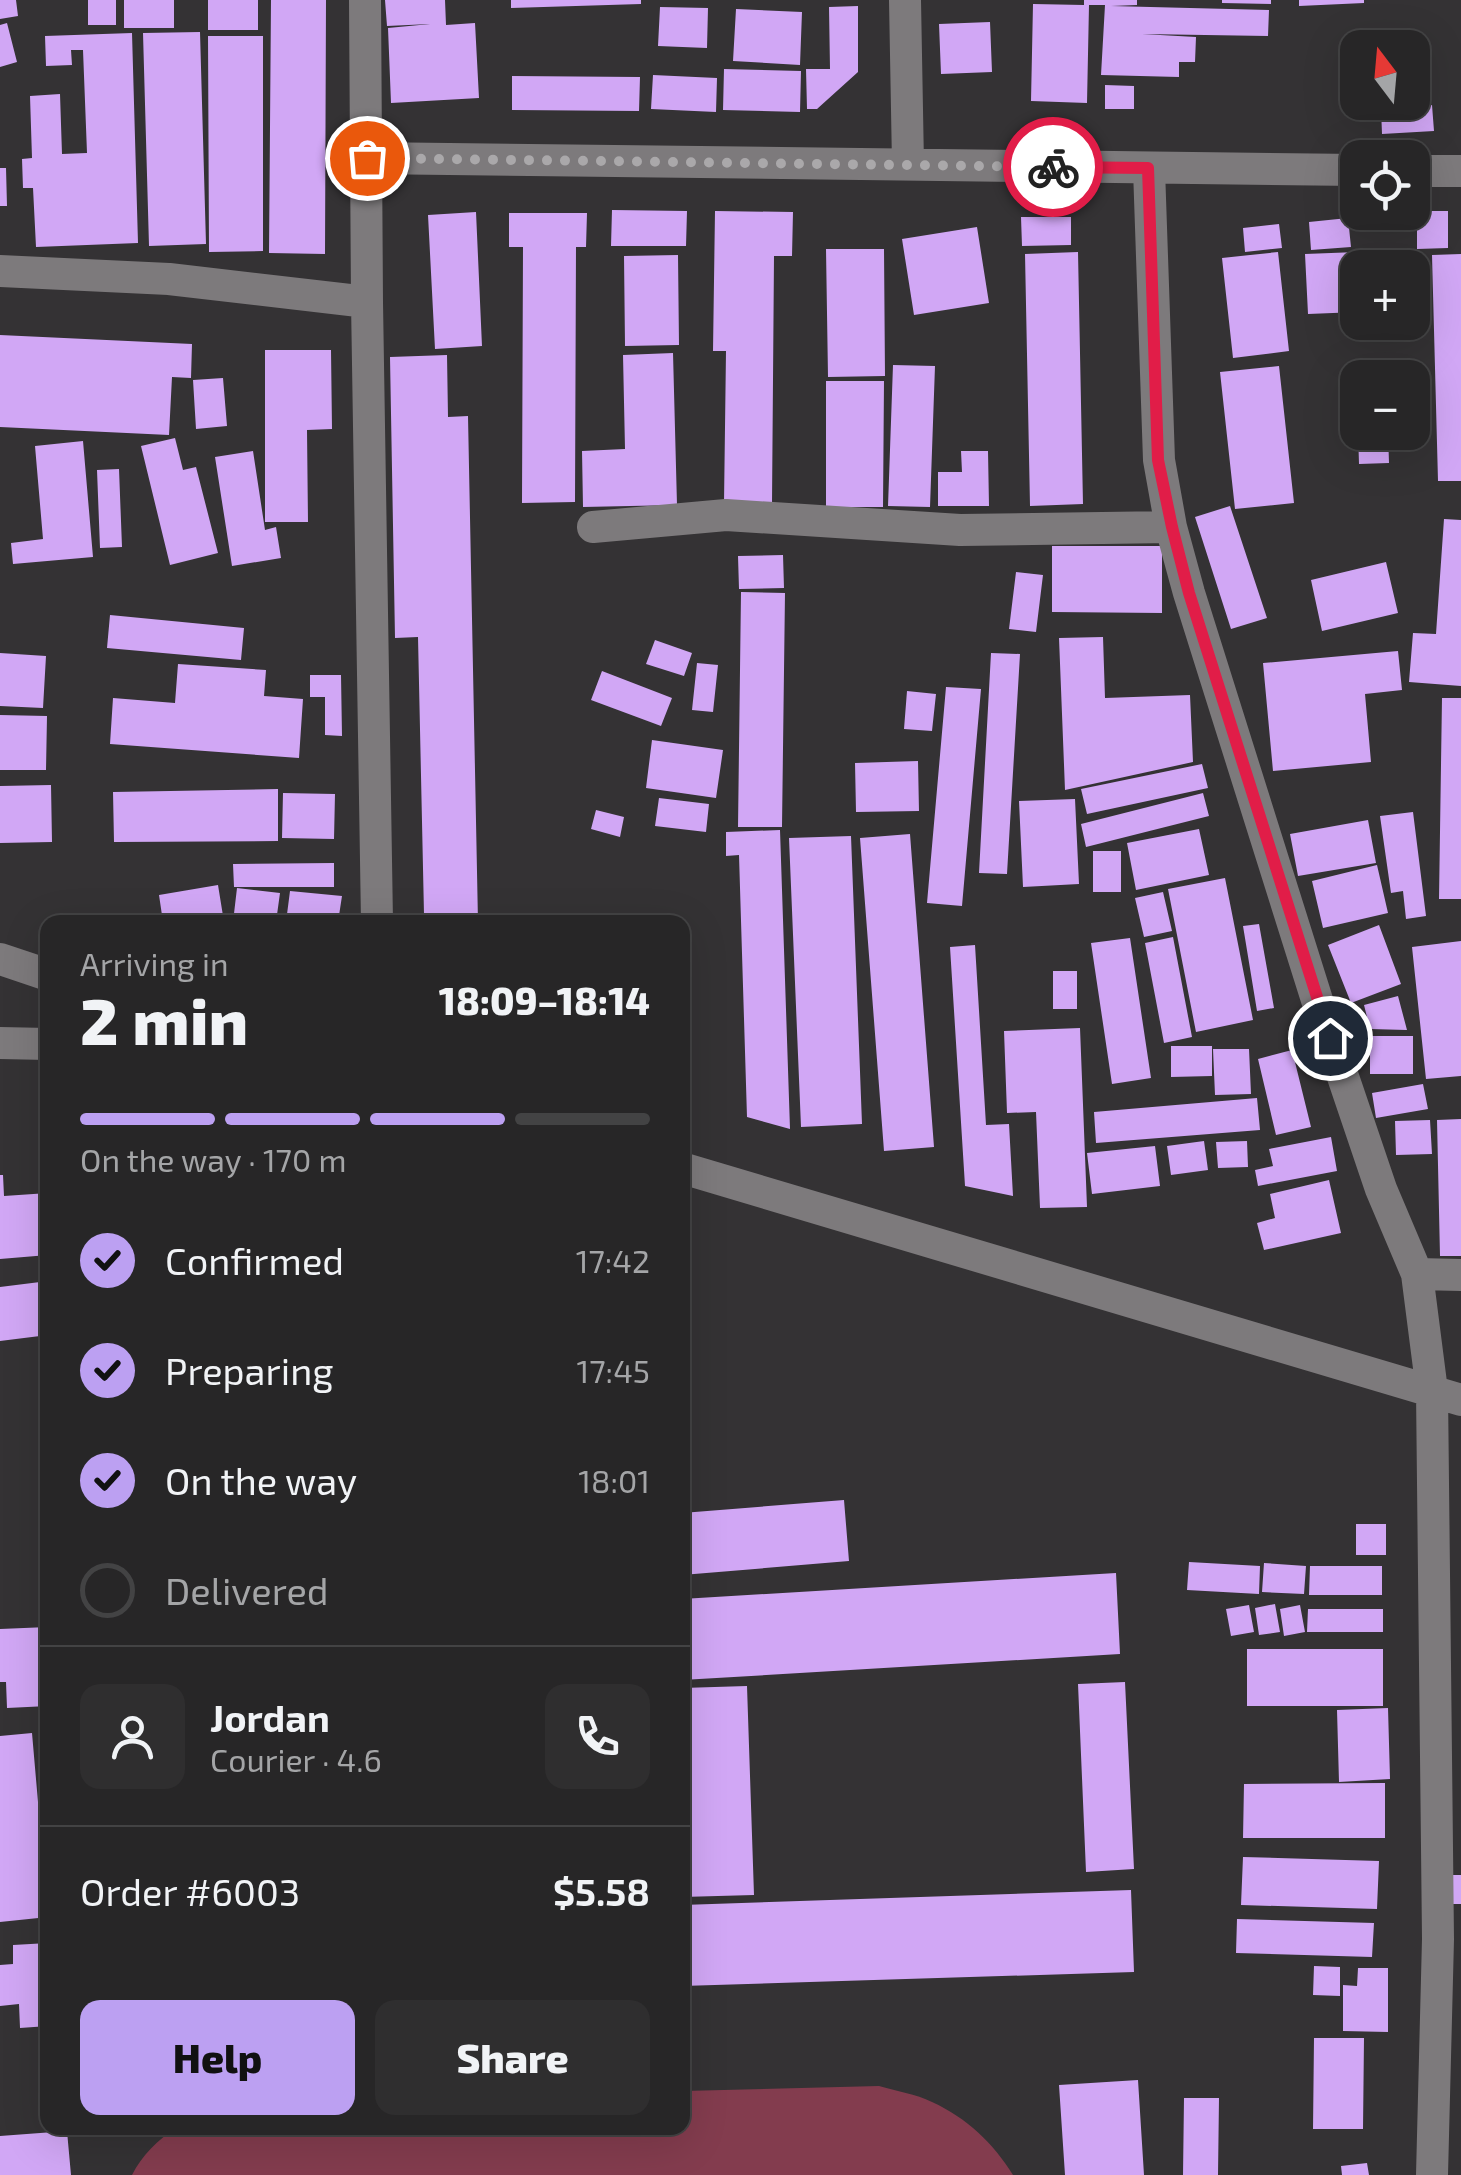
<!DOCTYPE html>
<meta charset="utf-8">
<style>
body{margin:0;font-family:"Exo 2",sans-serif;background:#2f2e2f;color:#f1f3f6;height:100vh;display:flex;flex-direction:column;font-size:38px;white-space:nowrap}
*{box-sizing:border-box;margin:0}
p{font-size:32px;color:#a4a5a7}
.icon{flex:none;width:55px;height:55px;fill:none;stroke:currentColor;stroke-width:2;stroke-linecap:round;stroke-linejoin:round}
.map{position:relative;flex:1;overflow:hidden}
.side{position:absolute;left:40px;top:915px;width:650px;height:1220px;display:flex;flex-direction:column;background:#272627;border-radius:20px;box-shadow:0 10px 40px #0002,0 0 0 2px #434344}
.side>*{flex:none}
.needle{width:65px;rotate:344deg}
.fabs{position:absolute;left:1340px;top:30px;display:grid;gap:20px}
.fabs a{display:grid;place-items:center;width:90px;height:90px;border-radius:20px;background:#272627;box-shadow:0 10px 40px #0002,0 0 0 2px #434344;font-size:50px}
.pin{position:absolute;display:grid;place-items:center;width:85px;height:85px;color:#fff;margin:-42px;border:5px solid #fff;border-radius:50%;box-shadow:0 2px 10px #0007}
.courier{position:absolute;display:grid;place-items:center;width:100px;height:100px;margin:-50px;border:8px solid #e11d48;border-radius:50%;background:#fff;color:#222;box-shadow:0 2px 12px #0007}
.head em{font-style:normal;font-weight:800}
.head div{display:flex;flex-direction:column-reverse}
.head{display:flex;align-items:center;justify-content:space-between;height:170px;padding:0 40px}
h1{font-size:65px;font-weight:800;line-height:75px}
.bar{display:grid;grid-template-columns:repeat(4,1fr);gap:15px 10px;align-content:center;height:120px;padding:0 40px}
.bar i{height:12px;border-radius:8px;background:#434344}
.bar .on{background:#bca0f2}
.bar p{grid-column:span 4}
.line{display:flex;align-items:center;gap:25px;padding:0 40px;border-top:2px solid #434344}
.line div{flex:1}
.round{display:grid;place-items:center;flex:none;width:105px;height:105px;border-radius:20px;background:#2f2e2f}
ol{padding:0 40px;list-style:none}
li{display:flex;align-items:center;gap:30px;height:110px}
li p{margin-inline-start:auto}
li .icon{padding:10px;border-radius:50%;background:#bca0f2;color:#111;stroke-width:4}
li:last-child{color:#a4a5a7}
li i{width:55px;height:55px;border:5px solid #434344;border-radius:50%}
.action{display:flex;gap:20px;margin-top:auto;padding:20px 40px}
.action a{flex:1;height:115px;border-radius:20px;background:#bca0f2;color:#111;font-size:40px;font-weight:800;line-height:115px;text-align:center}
.action a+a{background:#2f2e2f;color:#f1f3f6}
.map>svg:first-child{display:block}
.green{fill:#833c4e}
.building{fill:#d1a7f5}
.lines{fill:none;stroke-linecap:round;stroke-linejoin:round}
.street{stroke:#7d7a7c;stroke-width:32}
.done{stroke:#aaa8aa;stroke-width:10;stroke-dasharray:0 18}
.route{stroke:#e11d48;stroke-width:12}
</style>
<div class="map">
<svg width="1461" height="2175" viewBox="0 0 1461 2175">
<rect width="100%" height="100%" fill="#343234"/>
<path class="green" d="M879 2086C896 2091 916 2094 932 2102 967 2118 993 2143 1013 2175H132C142 2155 158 2140 176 2128H682L683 2091Z"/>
<path class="building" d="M0 0H16L18 16 0 19Z
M88 0H116V25H88Z
M124 0H174V28H124Z
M208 0H258V30H208Z
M271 0H326L325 254 269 253Z
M385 0H445L446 25 475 23 479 98 391 103 388 28 430 24 387 26Z
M511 0H641V4L511 8Z
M1084 0H1137V5L1111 6 1269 10 1268 36 1142 34 1196 37 1195 62H1179V77L1101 75 1105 5H1089L1087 103 1031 101 1033 4 1084 5Z
M1222 0H1271V4L1222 3Z
M1299 0H1364V3L1299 6Z
M858 6V72L817 109H807L806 69H830L829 7Z
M660 7 708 8 707 48 658 46Z
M736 9 802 12 800 65 733 61Z
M990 22 992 72 941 74 939 24Z
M7 23 17 62 0 67V25Z
M200 32 206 244 149 246 143 33Z
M132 33 138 243 36 247 33 188H23L22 159 32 158 30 96 60 94 62 154 87 153 83 50H71L72 65 46 66 45 36Z
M208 36H263V251L209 252Z
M724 69 801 71 800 112 723 110Z
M653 75 717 78 716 112 651 109Z
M512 76 640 77 639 111 512 110Z
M1105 85 1134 86V109H1105Z
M1432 105 1434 131 1382 134 1381 108Z
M0 168H6L7 206H0Z
M612 210 687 211 686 246H611Z
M715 211 793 212 792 256H774L772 503H724L726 351H713Z
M1417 211H1448V248L1417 249Z
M476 212 482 346 435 349 428 215Z
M509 213H587L586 247H576L575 502 522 503 523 247H509Z
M1021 217H1071V245L1022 246Z
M1348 218 1351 247 1311 250 1309 222Z
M1279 224 1282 248 1245 252 1243 228Z
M977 227 989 303 914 315 902 239Z
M826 249H884L885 376 828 377Z
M1078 252 1083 504 1030 506 1025 254Z
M1278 252 1289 351 1233 358 1222 258Z
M1357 252 1358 312 1308 314 1305 254Z
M1461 254V481H1438L1432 255Z
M678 255 679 345 625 346 624 256Z
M0 335 192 344 191 378 172 377 169 435 0 427Z
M265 350H331L332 429 307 430 308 522H265Z
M673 353 677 505 583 507 582 451 625 449 623 355Z
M447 355 448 417 468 416 478 922H400V914H424L418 637 395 638 390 357Z
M893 365 935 366 930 507 888 506Z
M1279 366 1294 503 1235 509 1220 372Z
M223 378 227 426 196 429 193 380Z
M826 381H884L883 507H826Z
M1358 432H1388L1389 463 1359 464Z
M175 438 183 470 196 467 218 553 170 565 141 446Z
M83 441 93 557 13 564 11 543 43 539 35 446Z
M253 451 265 530 276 527 281 558 232 566 215 457Z
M961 451H988L989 506H938V472H962Z
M119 469 122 547 100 548 97 470Z
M1230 506 1267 618 1231 629 1195 517Z
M1444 519 1461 520V686L1409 682 1413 633 1436 634Z
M1052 546H1162V613L1052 612Z
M783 555 784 588 739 589 738 556Z
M1386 562 1398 613 1322 631 1311 580Z
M1016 572 1043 575 1036 632 1009 629Z
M741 592 785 593 782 827H738Z
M110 615 244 628 241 660 107 648Z
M1103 637 1105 698 1190 695 1193 762 1065 790 1059 638Z
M655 640 692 653 684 676 646 664Z
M1398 651 1402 690 1365 694 1371 762 1273 771 1263 663Z
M0 653 46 656 43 708 0 706Z
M991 653 1020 654 1007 874 979 873Z
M697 663 718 665 713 712 692 710Z
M178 664 266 670 264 696 303 699 299 758 110 744 113 698 175 703Z
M602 671 672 698 661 726 591 700Z
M310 675H341L342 736 325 735V697H310Z
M946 687 981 689 962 906 927 903Z
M907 691 936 694 932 731 904 729Z
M1442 698H1461V899H1439Z
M0 715 47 716 46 770H0Z
M652 740 723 750 716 798 646 788Z
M918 761 919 811 856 812 855 763Z
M1202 764 1208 788 1087 814 1081 789Z
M51 785 52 842 0 843V786Z
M278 789V841L114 842 113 792Z
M283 793 335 794 334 839 282 838Z
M1203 793 1209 816 1086 847 1081 824Z
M659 798 709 804 706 832 655 826Z
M1075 799 1079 884 1023 887 1019 801Z
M596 810 624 817 620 837 591 829Z
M1413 812 1426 916 1406 919 1403 891 1391 893 1380 816Z
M1368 820 1376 863 1298 876 1290 834Z
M1199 829 1209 875 1136 890 1127 843Z
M780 830 790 1129 747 1117 739 855 726 856V832Z
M910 834 934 1147 884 1151 860 838Z
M851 836 862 1124 801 1127 789 838Z
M1093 851H1121V892H1093Z
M334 863V887H234L233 864Z
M1377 865 1388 913 1323 928 1312 881Z
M1225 878 1253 1020 1196 1032 1168 889Z
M218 885 224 922H163L159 895Z
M237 888 280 893 276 922H233Z
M290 891 342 896 338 922H286Z
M1163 892 1172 931 1144 937 1135 898Z
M1259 924 1274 1008 1257 1011 1243 926Z
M1379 925 1401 984 1351 1003 1328 945Z
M1173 937 1192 1037 1164 1043 1145 943Z
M1130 938 1151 1078 1112 1084 1091 943Z
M1461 941V1076L1426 1079 1412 947Z
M975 945 986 1125 1009 1124 1013 1196 965 1186 950 947Z
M1053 971H1077V1009H1053Z
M1398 996 1407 1030 1370 1029 1364 1005Z
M1080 1028 1087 1207 1040 1208 1036 1112 1007 1113 1004 1031Z
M1370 1036H1413V1074H1370Z
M1171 1046H1212V1076L1171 1077Z
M1213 1049H1249L1251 1094 1215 1095Z
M1292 1050 1311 1127 1276 1135 1258 1059Z
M1423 1084 1428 1109 1376 1118 1372 1093Z
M1257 1098 1260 1130 1096 1143 1094 1112Z
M1461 1119V1256H1440L1437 1120Z
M1430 1120 1432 1154 1396 1155 1395 1121Z
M1331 1137 1337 1171 1258 1186 1255 1170 1273 1166 1269 1149Z
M1204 1141 1208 1170 1171 1175 1167 1146Z
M1247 1141 1248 1167 1218 1168 1216 1142Z
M1155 1146 1160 1186 1092 1194 1087 1153Z
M0 1175H3L4 1196 48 1193V1255L0 1259Z
M1329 1180 1341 1233 1264 1250 1257 1223 1275 1218 1270 1194Z
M48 1281V1335L0 1341V1287Z
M844 1500 849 1561 682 1575V1513Z
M1356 1524H1386V1555H1356Z
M1189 1562 1260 1566 1259 1594 1187 1590Z
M1264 1563 1306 1566 1304 1594 1262 1592Z
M1310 1566H1382V1595H1309Z
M1116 1573 1120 1654 682 1680V1599Z
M1275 1604 1280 1632 1259 1635 1255 1608Z
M1249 1605 1254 1632 1231 1636 1226 1609Z
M1300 1605 1305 1632 1284 1636 1280 1609Z
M1308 1609H1383V1632H1307Z
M48 1627V1706L7 1708 6 1682H0V1629Z
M1247 1649H1383V1706H1247Z
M1125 1682 1134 1869 1086 1872 1078 1684Z
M747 1686 754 1895 682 1897V1688Z
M1388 1708 1390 1779 1339 1782 1337 1710Z
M32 1733 48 1917 0 1922V1736Z
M1385 1783V1838H1243L1244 1784Z
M1243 1857 1379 1861 1377 1909 1241 1905Z
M1453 1875H1461V1904H1453Z
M1131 1890 1134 1972 682 1986V1905Z
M1237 1919 1374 1923 1372 1957 1236 1953Z
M48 1943V2026L20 2028 19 2004 0 2006V1965L13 1964V1945Z
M1314 1966 1340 1967V1996L1313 1995Z
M1358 1968H1388V2032L1343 2031V1985L1357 1986Z
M1314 2038H1364L1363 2129H1313Z
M1138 2080 1144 2175H1065L1059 2085Z
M1184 2098H1219L1218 2175H1183Z
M67 2131 71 2175H0V2136Z
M1367 2163 1369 2175H1342L1341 2166Z"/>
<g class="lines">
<path class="street" d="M365 0 367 302 377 922
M905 0 908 164
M367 158 1358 170
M1149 169 1159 460 1171 527 1189 593 1317 1000 1381 1189 1417 1274 1432 1391 1438 1939 1432 2175
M1412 171H1461
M0 271 169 279 367 302
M593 527 726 515 960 530 1171 527
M0 959 48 975
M0 1043 48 1044
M682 1168 1461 1400
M1417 1274 1461 1275"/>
</g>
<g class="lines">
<path class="done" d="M367 158 1053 167"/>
<path class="route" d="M1053 167 1148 168 1158 460 1172 527 1189 593 1330 1038"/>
</g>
</svg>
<div class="fabs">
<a><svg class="needle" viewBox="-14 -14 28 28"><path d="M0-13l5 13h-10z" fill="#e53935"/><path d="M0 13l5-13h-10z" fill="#a4a5a7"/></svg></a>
<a><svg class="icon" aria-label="locate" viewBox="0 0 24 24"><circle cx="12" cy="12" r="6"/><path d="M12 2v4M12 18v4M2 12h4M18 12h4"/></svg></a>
<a>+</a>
<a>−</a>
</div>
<div class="pin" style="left:367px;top:158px;background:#ea580c"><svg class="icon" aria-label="bag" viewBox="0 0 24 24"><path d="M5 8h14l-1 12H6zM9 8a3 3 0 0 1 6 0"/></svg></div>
<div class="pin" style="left:1330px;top:1038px;background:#1f2937"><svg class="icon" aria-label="home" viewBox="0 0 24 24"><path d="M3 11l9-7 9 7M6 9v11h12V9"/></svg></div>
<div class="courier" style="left:1053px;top:167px"><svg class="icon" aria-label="bike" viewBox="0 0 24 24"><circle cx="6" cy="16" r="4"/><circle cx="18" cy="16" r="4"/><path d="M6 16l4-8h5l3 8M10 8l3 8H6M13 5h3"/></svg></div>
<section class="side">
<div class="head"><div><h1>2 min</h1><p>Arriving in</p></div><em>18:09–18:14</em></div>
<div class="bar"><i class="on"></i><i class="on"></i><i class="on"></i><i></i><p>On the way · 170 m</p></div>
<ol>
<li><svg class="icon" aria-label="check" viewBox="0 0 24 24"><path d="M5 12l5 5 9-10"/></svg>Confirmed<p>17:42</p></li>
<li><svg class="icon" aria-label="check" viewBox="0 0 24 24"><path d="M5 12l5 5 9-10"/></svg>Preparing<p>17:45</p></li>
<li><svg class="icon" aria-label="check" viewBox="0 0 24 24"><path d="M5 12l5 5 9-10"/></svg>On the way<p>18:01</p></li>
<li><i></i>Delivered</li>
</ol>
<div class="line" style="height:180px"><a class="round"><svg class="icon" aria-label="person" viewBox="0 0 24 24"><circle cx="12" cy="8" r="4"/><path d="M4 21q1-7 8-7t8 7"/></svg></a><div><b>Jordan</b><p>Courier · 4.6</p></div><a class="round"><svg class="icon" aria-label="phone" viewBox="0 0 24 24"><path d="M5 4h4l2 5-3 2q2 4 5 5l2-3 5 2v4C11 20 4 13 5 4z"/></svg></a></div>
<div class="line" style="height:130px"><div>Order #6003</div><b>$5.58</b></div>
<div class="action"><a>Help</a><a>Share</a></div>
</section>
</div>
